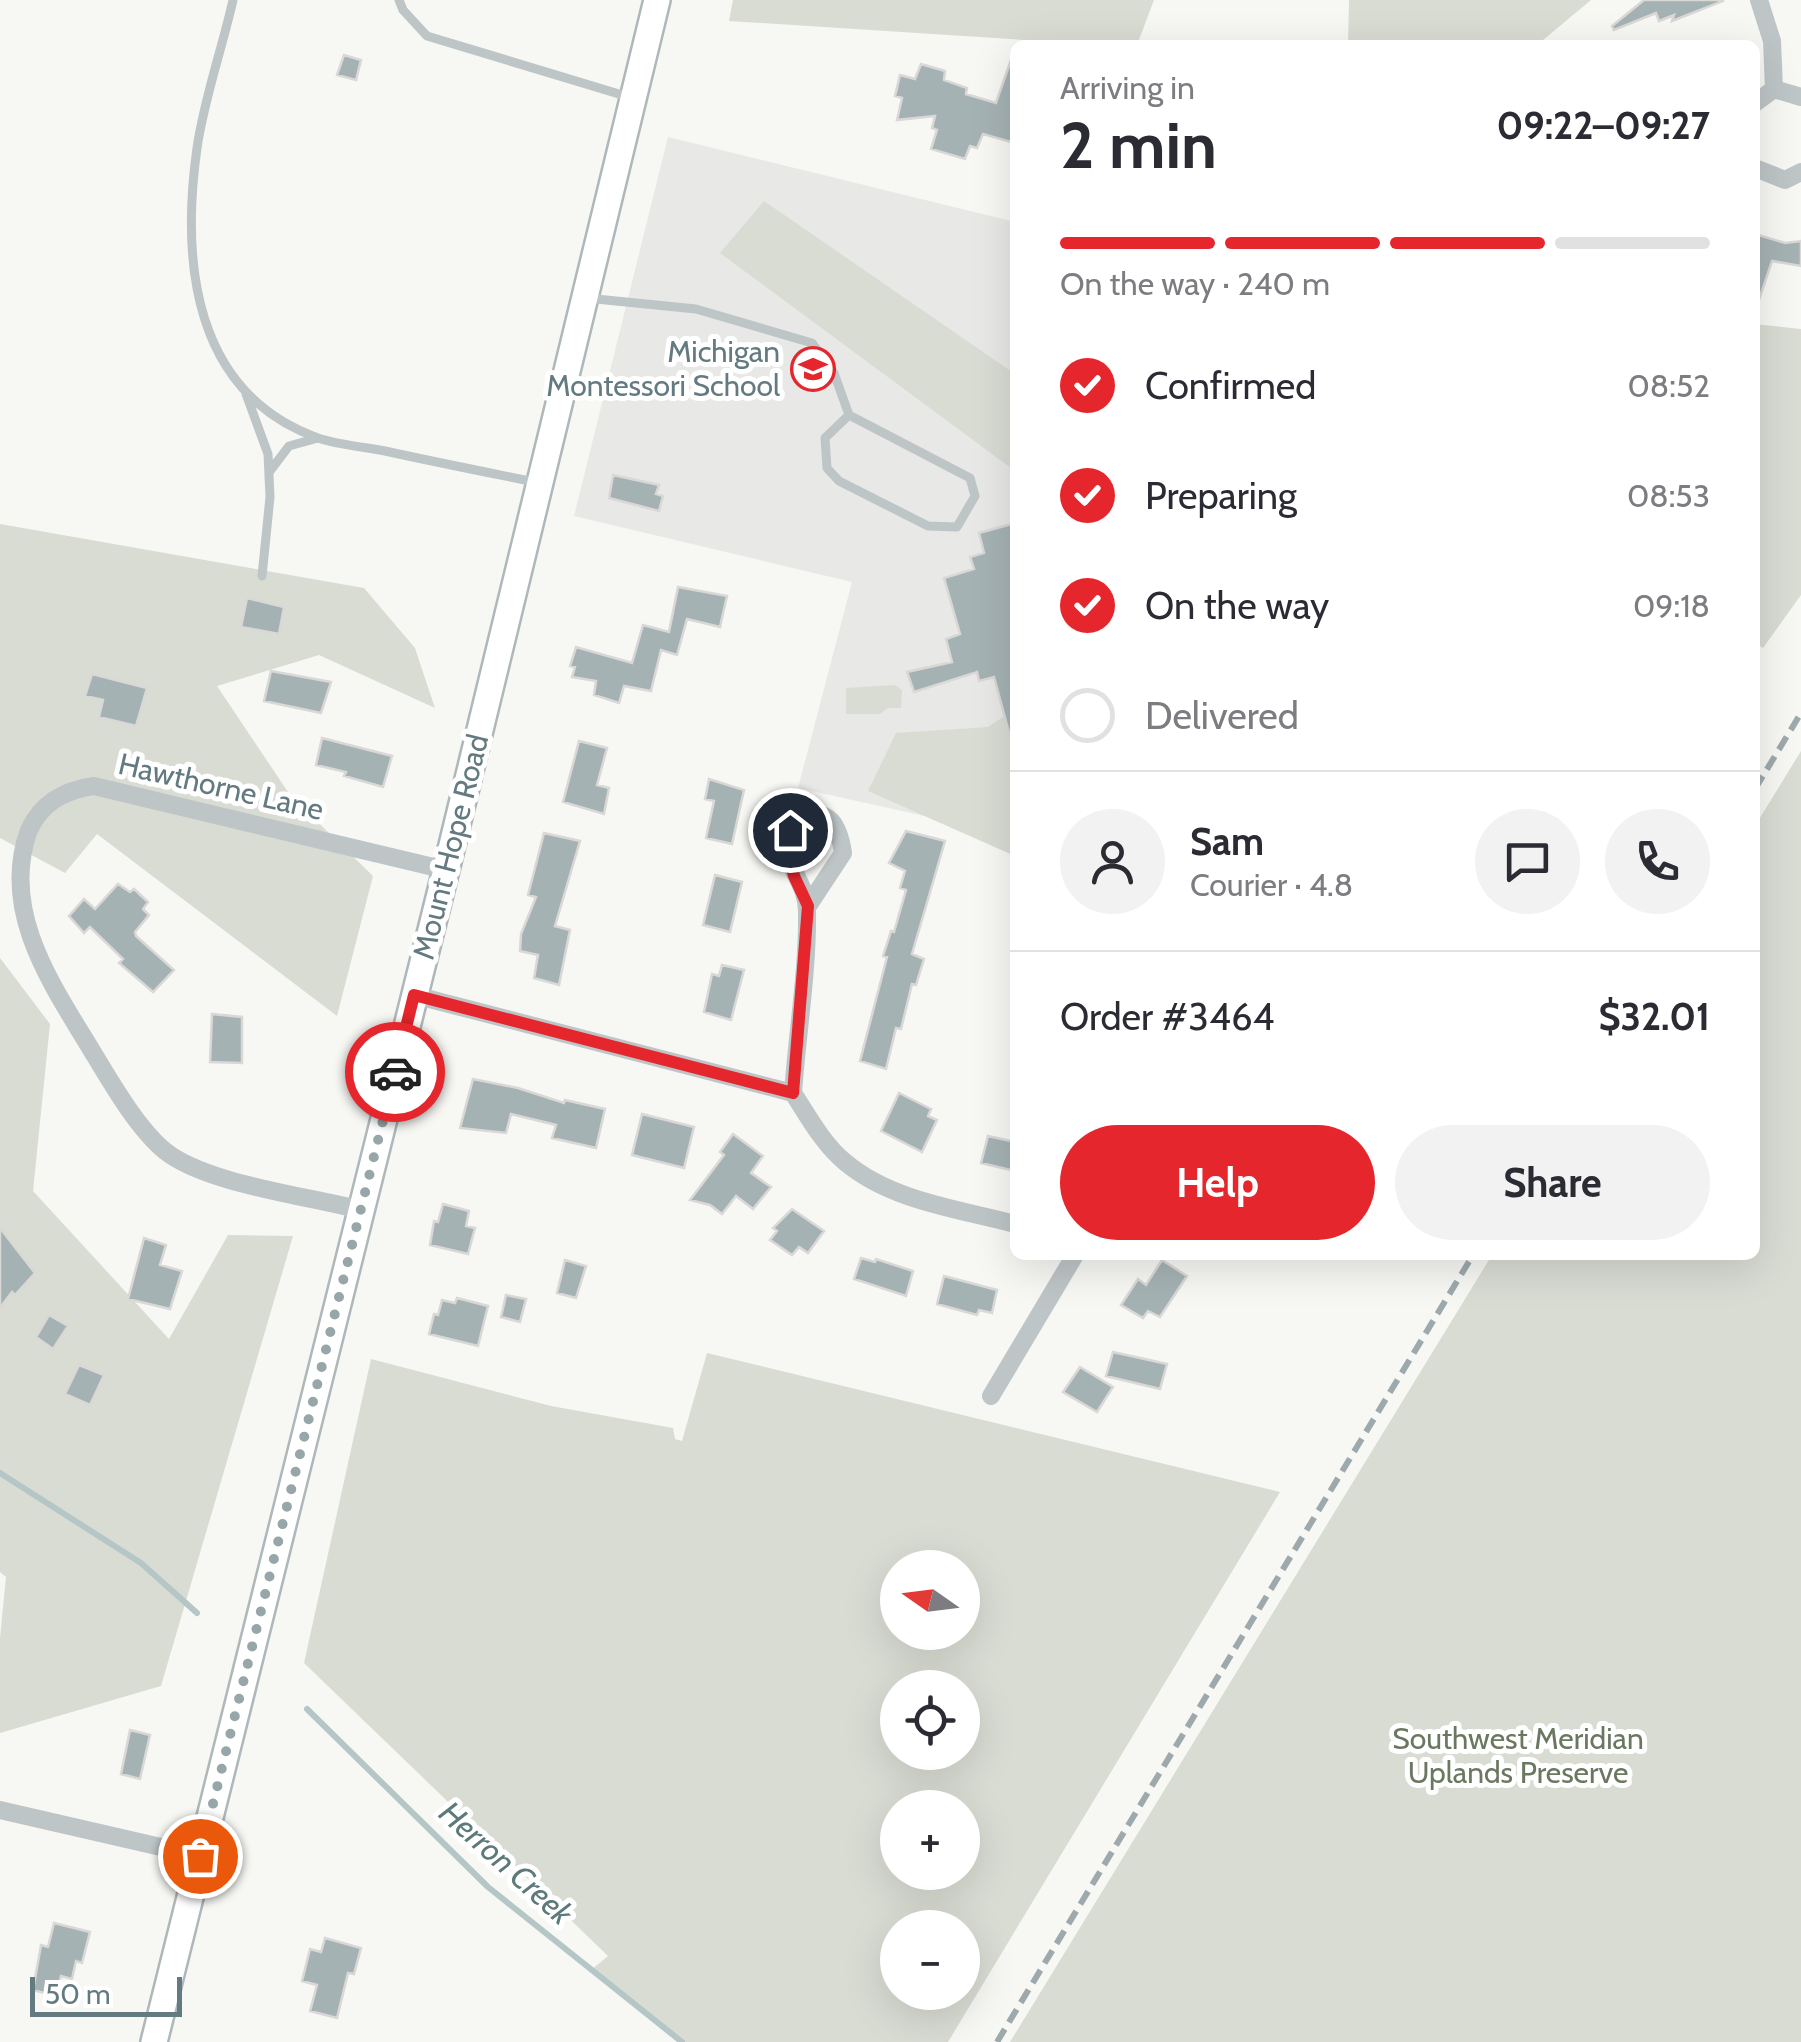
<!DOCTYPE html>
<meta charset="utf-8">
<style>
body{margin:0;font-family:Cabin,sans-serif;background:#f2f2f3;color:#2b2b33;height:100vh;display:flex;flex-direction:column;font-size:38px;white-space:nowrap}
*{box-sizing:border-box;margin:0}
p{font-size:32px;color:#7c7c81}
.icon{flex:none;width:55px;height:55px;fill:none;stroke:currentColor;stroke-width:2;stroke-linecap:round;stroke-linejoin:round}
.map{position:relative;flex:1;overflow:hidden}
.panel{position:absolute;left:1010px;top:40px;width:750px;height:1220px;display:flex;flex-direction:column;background:#fff;border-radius:15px;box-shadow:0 10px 40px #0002}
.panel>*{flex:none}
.needle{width:65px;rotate:284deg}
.buttons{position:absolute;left:880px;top:1550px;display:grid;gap:20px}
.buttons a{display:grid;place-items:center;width:100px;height:100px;border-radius:50%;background:#fff;box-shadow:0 10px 40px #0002;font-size:50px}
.scale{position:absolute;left:30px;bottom:25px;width:152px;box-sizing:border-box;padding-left:10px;border:5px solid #627a80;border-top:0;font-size:28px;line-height:35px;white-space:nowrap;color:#627a80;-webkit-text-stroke:8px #fff;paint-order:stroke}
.pin{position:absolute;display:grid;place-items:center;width:85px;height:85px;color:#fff;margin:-42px;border:5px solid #fff;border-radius:50%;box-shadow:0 2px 10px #0007}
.courier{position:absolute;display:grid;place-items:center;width:100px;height:100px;margin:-50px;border:8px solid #e5262c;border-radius:50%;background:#fff;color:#222;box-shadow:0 2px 12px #0007}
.overview em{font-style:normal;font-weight:700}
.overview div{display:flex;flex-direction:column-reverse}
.overview{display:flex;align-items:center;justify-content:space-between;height:170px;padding:0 50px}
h1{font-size:65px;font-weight:700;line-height:75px}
.bar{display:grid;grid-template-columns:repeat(4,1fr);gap:15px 10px;align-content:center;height:120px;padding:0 50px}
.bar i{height:12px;border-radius:8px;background:#e1e1e2}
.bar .selected{background:#e5262c}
.bar p{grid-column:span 4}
.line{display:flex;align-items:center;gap:25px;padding:0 50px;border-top:2px solid #e1e1e2}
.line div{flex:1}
.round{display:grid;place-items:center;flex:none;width:105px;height:105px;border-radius:52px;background:#f2f2f3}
ol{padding:0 50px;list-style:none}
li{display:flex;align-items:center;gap:30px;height:110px}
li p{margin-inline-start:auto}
li .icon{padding:10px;border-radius:50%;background:#e5262c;color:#fff;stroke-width:4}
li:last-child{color:#7c7c81}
li i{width:55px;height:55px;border:5px solid #e1e1e2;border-radius:50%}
.cta{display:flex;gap:20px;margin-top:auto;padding:20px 50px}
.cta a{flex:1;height:115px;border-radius:60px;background:#e5262c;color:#fff;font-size:40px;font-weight:700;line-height:115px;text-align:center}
.cta a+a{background:#f2f2f3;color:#2b2b33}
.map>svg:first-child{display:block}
.built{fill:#e8e8e7}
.green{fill:#d9dcd3;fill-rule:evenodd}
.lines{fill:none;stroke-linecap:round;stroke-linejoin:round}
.stream{stroke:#b4c6c6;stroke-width:6}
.building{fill:#a5b2b4;stroke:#d9d8d7;stroke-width:2.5}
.secondary-casing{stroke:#aeb8ba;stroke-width:30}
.lane{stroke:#bec5c7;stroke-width:9}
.street{stroke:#bec5c7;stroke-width:18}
.secondary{stroke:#fff;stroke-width:25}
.rail{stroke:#9da9ac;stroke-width:6;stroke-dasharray:15 8;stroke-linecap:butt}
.done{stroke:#96a6a9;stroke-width:10;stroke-dasharray:0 18}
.route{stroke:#e5262c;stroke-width:12}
.labels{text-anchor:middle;stroke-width:10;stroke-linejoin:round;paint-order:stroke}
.poi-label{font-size:30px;fill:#627a80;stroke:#fff;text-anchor:end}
.street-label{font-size:30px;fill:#627a80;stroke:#fff}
.park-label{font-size:30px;fill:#6b7861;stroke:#fff}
.water-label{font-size:32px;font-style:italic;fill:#5d7a7b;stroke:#fff}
</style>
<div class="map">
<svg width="1801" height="2042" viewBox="0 0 1801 2042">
<rect width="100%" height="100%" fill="#f7f7f4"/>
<path class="built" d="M668 137 1015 222V836L798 788 852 582 574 516Z"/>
<path class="green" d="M733 0H1154L1137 45H1103L729 21Z
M1349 0H1591L1537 45H1348Z
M764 201 1015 374V471L720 253Z
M1755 324 1801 329V595L1763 648 1755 643Z
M0 524 364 588 415 648 435 708 319 655 217 686 290 795 373 876 337 1016 97 834 65 873 0 838Z
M895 685 902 690 901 708H888L880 714H846V688Z
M1015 709V856L868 791 896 733 988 727Z
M1801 751V2042H1010L1492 1255H1755V826Z
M0 958 50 1024 33 1191 169 1339 228 1235 293 1236 161 1686 0 1733V1638L6 1577 0 1572Z
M707 1353 1280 1492 948 2042H681L591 1970 608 1956 304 1663 371 1359 551 1406 673 1428 675 1439 682 1441ZM898 1568H962V1632H898ZM898 1688H962V1752H898ZM898 1808H962V1872H898ZM898 1928H962V1992H898Z"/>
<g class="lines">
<path class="stream" d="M0 1473 141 1563 197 1613
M307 1709 488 1887 682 2042"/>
</g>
<path class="building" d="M1644 0H1723V1L1672 21 1674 15 1659 21 1656 13 1614 30 1612 26Z
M1013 54 1015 127 1011 142 983 134 977 148 970 146 965 159 931 149 937 130 932 128 935 116 897 120 902 98 895 96 900 75 915 79 921 64 945 71 944 80 967 88 966 94 996 103Z
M344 55 361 60 356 80 337 75Z
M1755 234 1785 243 1801 241V266L1772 261 1758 303H1755Z
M613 475 659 485 656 494 663 496 659 511 609 498Z
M1015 523V735L1010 736 994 677 979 681 977 672 914 692 907 672 952 662 946 639 960 634 944 578 974 569 970 557 984 553 979 533Z
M678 587 727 596 720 627 687 619 677 655 661 650 651 691 624 686 619 703 594 695 596 681 572 677 575 667 570 666 576 647 632 663 643 625 669 632Z
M247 598 284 607 279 634 241 627Z
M271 671 331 682 321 713 264 701Z
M92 674 147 688 136 726 99 717 103 700 85 696Z
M322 738 392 756 383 787 344 776 346 772 316 765Z
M579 741 607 748 597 785 609 788 604 814 563 802Z
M709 779 744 790 732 844 706 838 714 801 705 799Z
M906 831 945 841 912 954 924 959 916 985 912 984 901 1029 896 1028 886 1069 860 1061 887 957 883 956 891 931 894 932 906 890 900 888 905 871 889 863Z
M544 833 580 841 555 926 570 930 559 985 534 978 538 955 520 951 521 934 536 897 528 895Z
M715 875 742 882 730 932 703 925Z
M118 884 130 892 134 889 148 902 143 909 149 915 135 932 136 936 174 970 153 992 119 963 123 959 90 927 84 933 69 916 84 899 95 909Z
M722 965 744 970 731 1020 704 1012 712 974 719 976Z
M212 1014 242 1017V1063L210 1062Z
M473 1079 518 1088 564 1103 565 1100 605 1109 596 1148 552 1138 556 1125 511 1114 506 1133 460 1128Z
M899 1093 931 1109 928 1116 937 1120 922 1152 881 1131Z
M642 1114 694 1127 684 1168 632 1155Z
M733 1134 763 1156 751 1173 771 1187 753 1209 736 1196 722 1214 710 1205 690 1200 724 1155 720 1152Z
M988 1136 1015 1142V1171L981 1163Z
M443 1204 469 1211 466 1226 475 1228 468 1254 430 1245 434 1221 438 1222Z
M792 1209 824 1231 808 1253 799 1247 792 1255 770 1240 777 1231 773 1228Z
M0 1228 35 1273 15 1295 12 1292 0 1308Z
M144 1238 166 1245 160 1265 182 1271 170 1309 128 1299Z
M861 1258 875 1262 876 1259 913 1271 906 1296 854 1279Z
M565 1260 586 1266 576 1298 557 1293Z
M1162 1260 1187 1276 1160 1317 1148 1311 1143 1318 1121 1305 1138 1279 1146 1285Z
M944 1276 997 1290 992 1313 979 1310 977 1315 937 1304Z
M506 1295 526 1299 520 1322 501 1317Z
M457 1298 488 1306 478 1346 429 1334 434 1314 438 1315 442 1300 455 1303Z
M49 1315 68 1326 53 1349 36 1337Z
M1113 1352 1167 1364 1160 1389 1106 1376Z
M79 1365 104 1375 90 1405 65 1394Z
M1080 1367 1113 1387 1097 1412 1063 1392Z
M130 1730 150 1735 140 1779 121 1774Z
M54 1923 90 1932 82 1963 76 1961 72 1979 61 1976 56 1996 33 1990 41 1945 48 1947Z
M325 1938 361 1948 354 1974 348 1973 337 2018 310 2011 317 1985 302 1981 310 1949 321 1952Z"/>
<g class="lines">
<g class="secondary-casing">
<path id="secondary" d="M154 2042 446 870 657 0"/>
</g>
<path class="lane" d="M233 0C222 49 204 99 197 148 181 262 193 393 318 438 339 445 364 447 385 451 435 462 485 472 535 482
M399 0 403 10 427 36 629 97
M586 298 696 309 812 343 834 373 849 415 970 478 975 496 957 527 928 526 839 481 827 468 825 438 849 415
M246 394 268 454 270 497 262 576
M270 471 289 446 318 438"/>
<path class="street" d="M1759 0 1772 41 1774 89
M1755 103 1774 89 1801 97
M1755 168 1785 180 1801 172
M414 995 793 1093C808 1116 823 1144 845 1162 891 1201 959 1209 1015 1224
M793 1093C797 1035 808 969 807 911 807 874 770 862 799 815 830 807 839 826 843 853L808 906
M361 1210C308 1196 206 1184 165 1151 136 1127 109 1079 89 1046 50 982 0 909 29 830 42 802 65 790 94 786L446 870
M991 1396 1075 1255
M0 1810 200 1856"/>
<use href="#secondary" class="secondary"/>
<path class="rail" d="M1755 789 1801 713
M997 2042 1473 1255"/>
</g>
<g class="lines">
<path class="done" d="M200 1856 395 1072"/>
<path class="route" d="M395 1072 414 995 793 1093 808 906 794 876 788 850 790 830"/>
</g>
<defs>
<g id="school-ring" transform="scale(2.25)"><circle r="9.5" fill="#fff" stroke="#e5262c" stroke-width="1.5"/><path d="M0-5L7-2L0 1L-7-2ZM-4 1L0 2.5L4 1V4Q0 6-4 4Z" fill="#e5262c"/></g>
</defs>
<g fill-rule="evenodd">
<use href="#school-ring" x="813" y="369"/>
</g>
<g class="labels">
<g class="poi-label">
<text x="780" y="362">Michigan<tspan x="780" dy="34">Montessori School</tspan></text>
</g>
<g class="street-label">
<text transform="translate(221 787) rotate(13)" y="10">Hawthorne Lane</text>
<text transform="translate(451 847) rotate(-76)" y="10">Mount Hope Road</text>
</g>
<g class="park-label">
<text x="1518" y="1749">Southwest Meridian<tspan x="1518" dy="34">Uplands Preserve</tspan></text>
</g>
<g class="water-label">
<text transform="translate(506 1863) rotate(42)" y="11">Herron Creek</text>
</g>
</g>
</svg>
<div class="buttons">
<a><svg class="needle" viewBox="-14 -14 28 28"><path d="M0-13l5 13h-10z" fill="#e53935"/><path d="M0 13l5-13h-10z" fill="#7c7c81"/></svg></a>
<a><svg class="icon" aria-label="locate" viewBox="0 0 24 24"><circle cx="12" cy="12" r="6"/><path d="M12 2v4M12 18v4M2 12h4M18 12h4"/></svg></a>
<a>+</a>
<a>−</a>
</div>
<div class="scale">50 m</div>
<div class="pin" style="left:200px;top:1856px;background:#ea580c"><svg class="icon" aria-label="bag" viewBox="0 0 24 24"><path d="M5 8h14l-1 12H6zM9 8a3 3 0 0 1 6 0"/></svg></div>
<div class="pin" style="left:790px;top:830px;background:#1f2937"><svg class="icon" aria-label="home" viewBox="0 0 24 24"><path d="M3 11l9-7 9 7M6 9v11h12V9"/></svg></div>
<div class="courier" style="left:395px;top:1072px"><svg class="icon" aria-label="car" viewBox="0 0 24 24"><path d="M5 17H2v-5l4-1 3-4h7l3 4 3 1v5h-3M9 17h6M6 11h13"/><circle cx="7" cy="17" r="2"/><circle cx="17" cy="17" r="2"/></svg></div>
<section class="panel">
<div class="overview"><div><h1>2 min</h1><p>Arriving in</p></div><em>09:22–09:27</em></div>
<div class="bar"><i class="selected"></i><i class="selected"></i><i class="selected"></i><i></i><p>On the way · 240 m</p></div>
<ol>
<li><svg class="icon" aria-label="check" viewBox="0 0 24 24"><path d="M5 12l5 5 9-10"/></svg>Confirmed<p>08:52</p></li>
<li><svg class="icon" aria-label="check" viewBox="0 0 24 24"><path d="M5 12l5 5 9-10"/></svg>Preparing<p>08:53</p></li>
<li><svg class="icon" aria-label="check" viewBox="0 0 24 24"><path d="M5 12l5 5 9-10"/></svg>On the way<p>09:18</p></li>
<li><i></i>Delivered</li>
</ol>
<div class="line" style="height:180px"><a class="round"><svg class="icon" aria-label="person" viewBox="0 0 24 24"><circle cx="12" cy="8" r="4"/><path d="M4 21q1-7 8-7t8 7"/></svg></a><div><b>Sam</b><p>Courier · 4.8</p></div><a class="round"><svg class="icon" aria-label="chat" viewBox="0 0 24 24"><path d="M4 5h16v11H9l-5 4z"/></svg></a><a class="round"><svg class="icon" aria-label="phone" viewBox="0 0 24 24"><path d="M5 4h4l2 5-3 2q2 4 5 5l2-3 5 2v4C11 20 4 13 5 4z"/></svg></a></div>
<div class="line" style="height:130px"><div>Order #3464</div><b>$32.01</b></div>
<div class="cta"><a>Help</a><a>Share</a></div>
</section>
</div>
